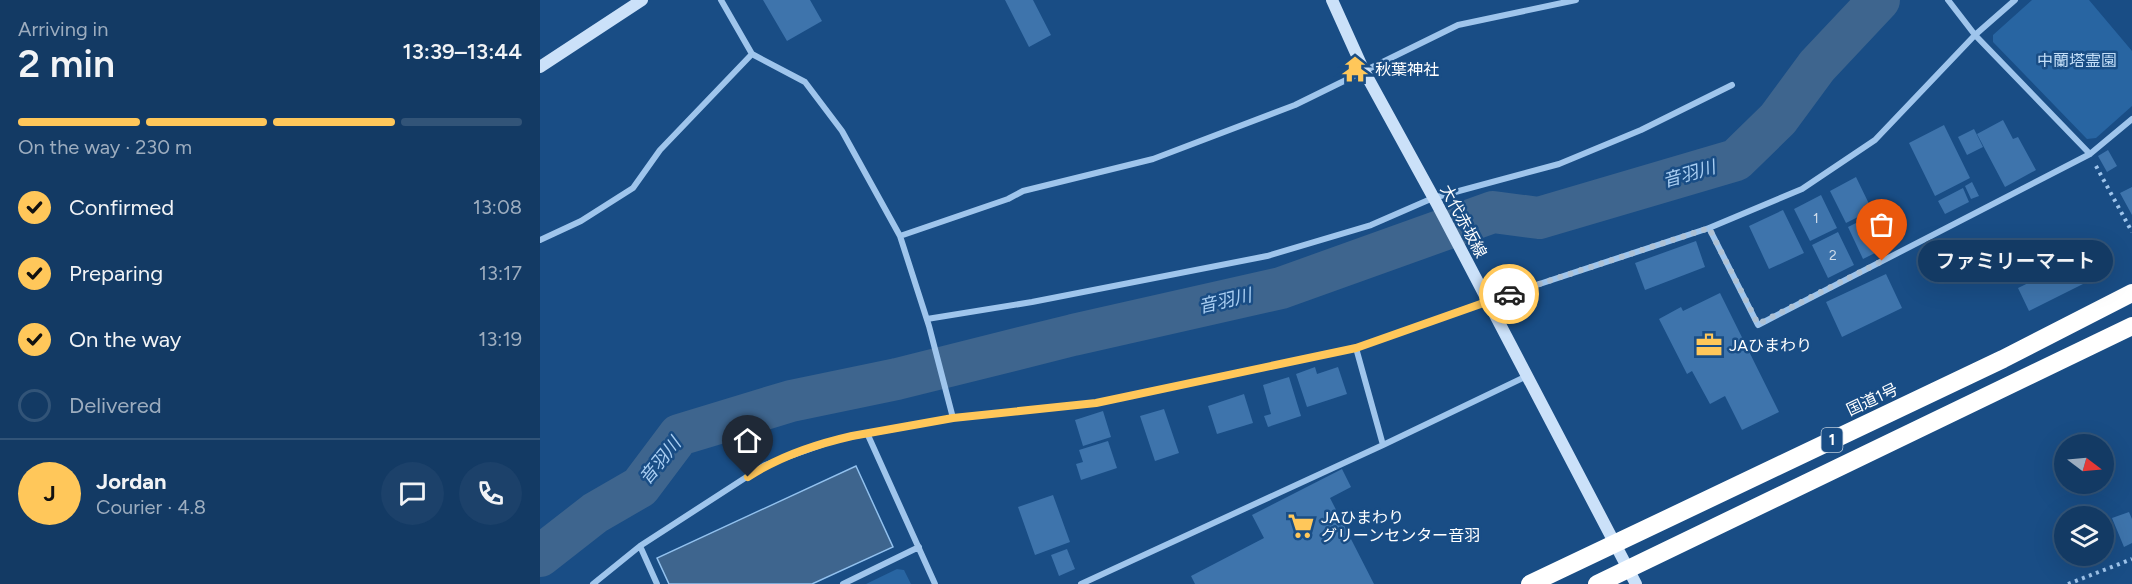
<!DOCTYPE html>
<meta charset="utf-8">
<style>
body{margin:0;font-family:Figtree,"Noto Sans JP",sans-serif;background:#1c416a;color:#f1f3f6;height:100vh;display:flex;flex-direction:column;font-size:22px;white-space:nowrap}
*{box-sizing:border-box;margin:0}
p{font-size:20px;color:#9dadbf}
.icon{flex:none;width:33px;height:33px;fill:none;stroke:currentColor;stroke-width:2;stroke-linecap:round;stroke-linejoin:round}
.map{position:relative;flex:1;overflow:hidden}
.drawer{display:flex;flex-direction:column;background:#133a64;width:540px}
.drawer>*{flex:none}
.needle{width:39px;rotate:106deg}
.tools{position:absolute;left:1514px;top:434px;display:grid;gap:12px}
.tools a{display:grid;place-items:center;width:60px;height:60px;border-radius:50%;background:#133a64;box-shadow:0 6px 24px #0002,0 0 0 2px #325478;font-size:30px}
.pin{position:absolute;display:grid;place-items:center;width:51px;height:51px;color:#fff;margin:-62px -26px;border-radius:50% 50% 50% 0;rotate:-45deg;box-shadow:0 0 6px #0007}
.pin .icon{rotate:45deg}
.courier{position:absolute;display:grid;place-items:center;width:60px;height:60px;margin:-30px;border:4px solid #ffc75a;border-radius:50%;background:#fff;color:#222;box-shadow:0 2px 8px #0007}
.bubble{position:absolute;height:42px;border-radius:21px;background:#133a64;box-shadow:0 6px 24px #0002,0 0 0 2px #325478;font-size:20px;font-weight:600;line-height:42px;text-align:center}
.head em{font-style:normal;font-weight:600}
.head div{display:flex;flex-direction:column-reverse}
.head{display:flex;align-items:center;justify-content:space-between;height:102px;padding:0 18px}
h1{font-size:39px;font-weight:600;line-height:45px}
.bar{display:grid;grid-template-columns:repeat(4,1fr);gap:9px 6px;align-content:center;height:72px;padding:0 18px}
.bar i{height:8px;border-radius:4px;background:#325478}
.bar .on{background:#ffc75a}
.bar p{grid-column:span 4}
.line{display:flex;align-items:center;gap:15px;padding:0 18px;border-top:2px solid #325478}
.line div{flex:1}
.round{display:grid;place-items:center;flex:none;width:63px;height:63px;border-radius:32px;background:#1c416a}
ol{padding:0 18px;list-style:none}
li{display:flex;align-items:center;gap:18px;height:66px}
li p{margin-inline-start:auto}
li .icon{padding:6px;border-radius:50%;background:#ffc75a;color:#111;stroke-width:4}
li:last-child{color:#9dadbf}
li i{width:33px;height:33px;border:3px solid #325478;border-radius:50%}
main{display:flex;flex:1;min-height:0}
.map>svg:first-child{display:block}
.green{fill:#2865a2}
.water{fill:#3e658e;stroke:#92c1ee;stroke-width:1.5}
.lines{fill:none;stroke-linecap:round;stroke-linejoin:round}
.river{stroke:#3e658e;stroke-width:42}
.building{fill:#3e74ac}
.path{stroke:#9fc5ec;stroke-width:4;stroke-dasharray:3 4.5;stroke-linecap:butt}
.street{stroke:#9fc5ec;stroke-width:6}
.secondary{stroke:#cbe1f9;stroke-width:12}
.highway{stroke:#fff;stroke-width:18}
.done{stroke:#aec1d4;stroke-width:6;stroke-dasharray:0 10.8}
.route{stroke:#ffc75a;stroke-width:8}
.labels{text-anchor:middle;stroke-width:5;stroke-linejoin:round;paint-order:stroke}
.number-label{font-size:14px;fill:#cfdcea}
.shield{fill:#194d85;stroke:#bacada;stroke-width:1.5}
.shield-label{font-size:15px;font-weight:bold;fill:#fff}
.park-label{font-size:16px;fill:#c4dff9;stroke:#194d85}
.poi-label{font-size:16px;fill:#fff;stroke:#194d85;text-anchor:start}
.street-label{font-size:16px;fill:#fff;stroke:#194d85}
.water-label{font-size:18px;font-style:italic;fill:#aacff3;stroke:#194d85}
</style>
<main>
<section class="drawer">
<div class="head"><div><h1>2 min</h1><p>Arriving in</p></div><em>13:39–13:44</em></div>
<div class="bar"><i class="on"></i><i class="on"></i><i class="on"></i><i></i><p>On the way · 230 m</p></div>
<ol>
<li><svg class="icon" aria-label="check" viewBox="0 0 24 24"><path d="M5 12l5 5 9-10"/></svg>Confirmed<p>13:08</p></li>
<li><svg class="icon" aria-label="check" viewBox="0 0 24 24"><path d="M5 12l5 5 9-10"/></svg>Preparing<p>13:17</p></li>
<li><svg class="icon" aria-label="check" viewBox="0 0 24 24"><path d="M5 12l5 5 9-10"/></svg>On the way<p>13:19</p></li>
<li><i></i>Delivered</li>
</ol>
<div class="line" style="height:108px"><b class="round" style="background:#ffc75a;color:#111">J</b><div><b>Jordan</b><p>Courier · 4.8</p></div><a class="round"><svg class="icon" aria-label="chat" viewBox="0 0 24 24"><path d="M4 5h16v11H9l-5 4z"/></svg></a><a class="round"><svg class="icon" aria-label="phone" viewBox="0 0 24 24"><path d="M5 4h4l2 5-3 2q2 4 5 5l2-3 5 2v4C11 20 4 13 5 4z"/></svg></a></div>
</section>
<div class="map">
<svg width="1592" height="584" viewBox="0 0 1592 584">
<rect width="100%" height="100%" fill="#194d85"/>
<path class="green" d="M1492 0H1549L1592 51V106L1556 138 1547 139 1453 42V35Z
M357 569 364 570 371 584H326Z"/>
<path class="water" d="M316 466 353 547 272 584H129L117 558Z"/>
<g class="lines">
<path class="river" d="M0 556 55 513 100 487 139 435 251 401 357 379 533 335 741 288 953 212 999 218 1196 160 1238 119 1277 66 1339 0"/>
</g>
<path class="building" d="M223 0H270L282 21 247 41Z
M465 0H493L511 35 489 47Z
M1463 120 1473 139 1478 137 1496 170 1465 187 1437 134Z
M1404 125 1430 178 1395 196 1369 143Z
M1434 129 1443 147 1427 155 1418 137Z
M1568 150 1577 166 1567 172 1558 156Z
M1316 177 1332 210 1306 223 1290 191Z
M1432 182 1439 196 1431 199 1425 186Z
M1592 187V215L1580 193Z
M1423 188 1429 202 1405 214 1398 201Z
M1281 195 1297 228 1270 241 1254 209Z
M1243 210 1264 253 1229 269 1209 226Z
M1334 214 1349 246 1323 259 1308 227Z
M1298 232 1314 265 1288 278 1272 245Z
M1156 241 1165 267 1105 290 1095 263Z
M1540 258 1551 280 1489 311 1478 288Z
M1346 274 1362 308 1302 337 1286 302Z
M1180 293 1239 412 1202 430 1185 396 1170 404 1152 371 1147 374 1119 319 1141 307 1143 311Z
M775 367 777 374 798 367 807 394 767 407 756 374Z
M749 377 761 416 728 427 724 416 731 414 723 385Z
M704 394 713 423 677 434 668 406Z
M624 409 639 453 615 461 600 416Z
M563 411 571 437 543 446 535 420Z
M568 441 577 468 541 480 536 464 543 462 539 450Z
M802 469 811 487 790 498 834 584H655L651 576 724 538 712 515Z
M513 495 530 542 495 555 478 507Z
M1589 512 1592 519V543L1584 547 1572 518Z
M527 549 535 569 519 576 511 555Z"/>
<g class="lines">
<path class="path" d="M1556 166 1592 232
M1528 584 1592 559"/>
<path class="street" d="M181 0 212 54 265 82 302 131 360 236 389 326 413 418
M1408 0 1435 35 1550 154
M1169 228 1218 325 1550 154 1592 119
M360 236 468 199 483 191 613 159 755 105 918 25 1036 0
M0 240 41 221 93 188 120 150 212 54
M387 319 492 302 727 256 831 225 893 198 1019 164 1101 130 1192 85
M816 348 843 445
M327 433 395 584
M100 546 117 584
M53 584 100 546 225 465 298 439 413 418 556 403 816 348 948 301 1169 228 1262 189 1335 140 1435 35 1475 0
M303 584 379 547
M541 584 843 445 987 376"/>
<path class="secondary" d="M792 0 824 71 897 204 1096 584
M0 67 102 0"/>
<path class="highway" d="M990 584 1463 359 1592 293
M1057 584 1592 326"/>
</g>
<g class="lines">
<path class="done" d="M969 294 1169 228 1218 324 1342 261"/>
<path class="route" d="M208 477C238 457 277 444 312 436L413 418 556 403 816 348 969 294"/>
</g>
<defs>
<g id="temple-bare" transform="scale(2.07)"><path d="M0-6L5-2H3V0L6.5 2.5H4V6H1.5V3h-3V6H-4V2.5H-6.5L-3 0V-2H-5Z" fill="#ffc75a" stroke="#194d85" stroke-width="2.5" paint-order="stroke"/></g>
<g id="office-bare" transform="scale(2.07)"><path d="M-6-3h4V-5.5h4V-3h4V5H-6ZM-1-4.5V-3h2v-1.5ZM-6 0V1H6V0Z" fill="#ffc75a" stroke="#194d85" stroke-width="2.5" paint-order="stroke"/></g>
<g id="supermarket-bare" transform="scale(2.07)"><path d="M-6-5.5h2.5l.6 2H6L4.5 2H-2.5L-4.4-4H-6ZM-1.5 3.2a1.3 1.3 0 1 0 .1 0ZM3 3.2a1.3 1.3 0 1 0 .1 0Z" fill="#ffc75a" stroke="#194d85" stroke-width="2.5" paint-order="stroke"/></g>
</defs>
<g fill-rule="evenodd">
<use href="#temple-bare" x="815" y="69"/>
<use href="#office-bare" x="1169" y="345"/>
<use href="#supermarket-bare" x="761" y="526"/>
</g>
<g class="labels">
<g class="number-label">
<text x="1276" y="223">1</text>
<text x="1293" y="260">2</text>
</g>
<rect class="shield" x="1281.5" y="428" width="21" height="24" rx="4.5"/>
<g class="shield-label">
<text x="1292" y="445">1</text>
</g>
<g class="park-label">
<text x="1537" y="66">中蘭塔霊園</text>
</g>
<g class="poi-label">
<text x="835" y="75">秋葉神社</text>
<text x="1189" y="351">JAひまわり</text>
<text x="781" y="523">JAひまわり<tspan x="781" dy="18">グリーンセンター音羽</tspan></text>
</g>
<g class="street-label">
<text transform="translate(924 221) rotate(62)" y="6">大代赤坂線</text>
<text transform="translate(1332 399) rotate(-25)" y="6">国道1号</text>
</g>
<g class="water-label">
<text transform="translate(1149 174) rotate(-16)" y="6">音羽川</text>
<text transform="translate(685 301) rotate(-13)" y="6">音羽川</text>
<text transform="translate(120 461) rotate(-51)" y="6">音羽川</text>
</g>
</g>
</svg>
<div class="tools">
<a><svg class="needle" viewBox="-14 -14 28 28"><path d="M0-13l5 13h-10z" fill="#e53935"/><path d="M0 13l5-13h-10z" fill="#9dadbf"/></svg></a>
<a><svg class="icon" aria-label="layers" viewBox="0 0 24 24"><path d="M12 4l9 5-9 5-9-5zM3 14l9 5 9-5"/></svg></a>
</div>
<div class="pin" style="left:1342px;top:261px;background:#ea580c"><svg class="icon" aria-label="bag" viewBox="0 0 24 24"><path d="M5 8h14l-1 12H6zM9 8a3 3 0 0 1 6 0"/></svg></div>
<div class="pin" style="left:208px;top:477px;background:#1f2937"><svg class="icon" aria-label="home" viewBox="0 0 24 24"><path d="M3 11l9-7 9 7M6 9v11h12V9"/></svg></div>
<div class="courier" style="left:969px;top:294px"><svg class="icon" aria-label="car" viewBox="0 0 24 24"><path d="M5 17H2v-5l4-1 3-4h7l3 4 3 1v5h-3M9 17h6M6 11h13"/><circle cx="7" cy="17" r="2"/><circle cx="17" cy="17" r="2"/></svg></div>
<div class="bubble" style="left:1378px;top:240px;width:195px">ファミリーマート</div>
</div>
</main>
